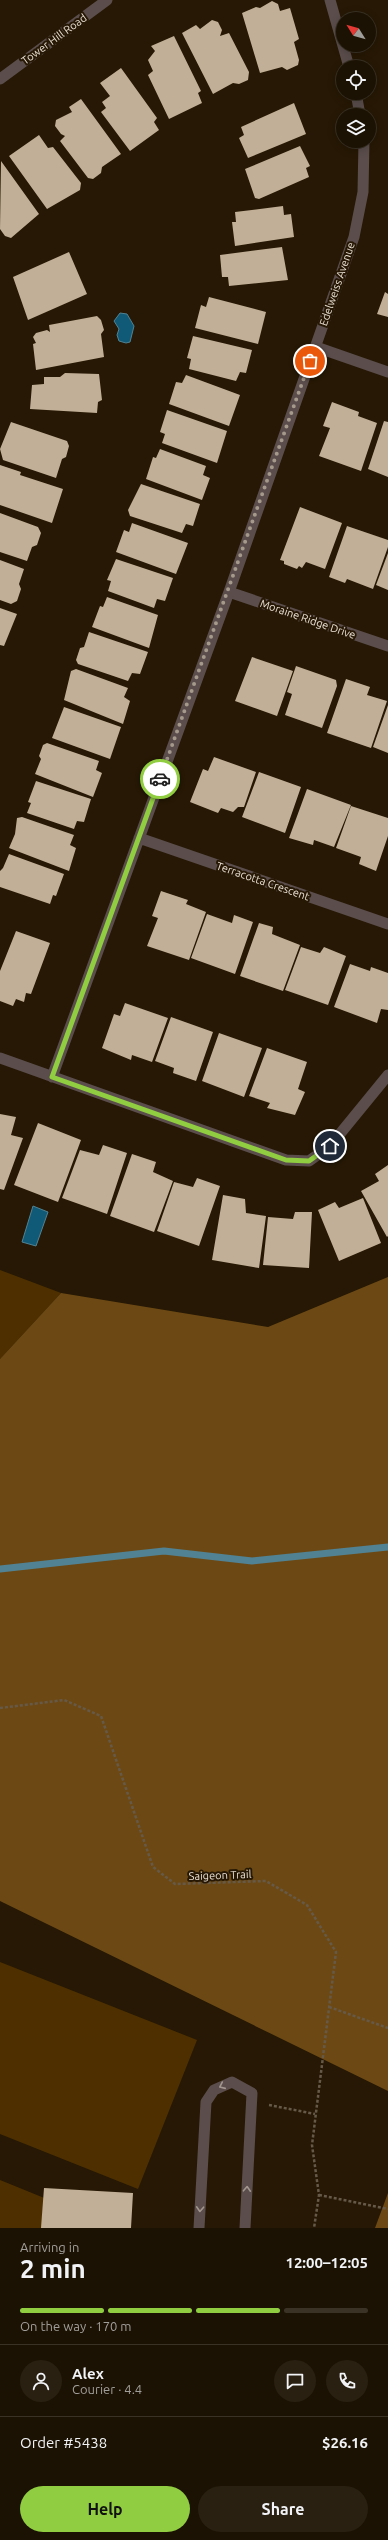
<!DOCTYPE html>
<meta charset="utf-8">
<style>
body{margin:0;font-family:Ubuntu,sans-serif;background:#292012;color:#f1f3f6;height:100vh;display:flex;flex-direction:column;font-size:15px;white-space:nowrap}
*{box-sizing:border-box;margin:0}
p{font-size:13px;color:#a09e9a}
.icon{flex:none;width:22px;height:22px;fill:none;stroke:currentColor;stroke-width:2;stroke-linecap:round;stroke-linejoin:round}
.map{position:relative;height:2228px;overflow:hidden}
.details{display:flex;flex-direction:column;background:#1c1203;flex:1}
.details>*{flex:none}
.needle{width:26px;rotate:307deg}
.tools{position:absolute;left:336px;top:12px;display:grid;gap:8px}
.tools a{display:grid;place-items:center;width:40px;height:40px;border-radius:50%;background:#1c1203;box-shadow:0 2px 10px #0003,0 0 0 1px #3a3225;font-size:20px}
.pin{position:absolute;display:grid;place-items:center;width:34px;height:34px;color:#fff;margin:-17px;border:2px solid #fff;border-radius:50%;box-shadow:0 1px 4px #0007}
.courier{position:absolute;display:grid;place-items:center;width:40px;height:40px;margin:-20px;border:3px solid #90cd41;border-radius:50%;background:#fff;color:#222;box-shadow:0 1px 5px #0007}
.head em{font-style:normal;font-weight:700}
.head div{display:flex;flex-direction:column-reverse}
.head{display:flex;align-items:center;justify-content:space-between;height:68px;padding:0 20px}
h1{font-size:26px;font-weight:700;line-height:30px}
.bar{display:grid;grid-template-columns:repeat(4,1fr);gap:6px 4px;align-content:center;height:48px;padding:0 20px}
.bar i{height:5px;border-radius:3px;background:#3a3225}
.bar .active{background:#90cd41}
.bar p{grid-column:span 4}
.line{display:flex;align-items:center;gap:10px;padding:0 20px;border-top:1px solid #3a3225}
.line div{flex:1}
.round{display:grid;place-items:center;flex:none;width:42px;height:42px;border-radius:21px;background:#292012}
.button{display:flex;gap:8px;margin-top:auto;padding:8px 20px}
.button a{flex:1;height:46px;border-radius:24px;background:#90cd41;color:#111;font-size:16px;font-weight:700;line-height:46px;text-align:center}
.button a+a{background:#292012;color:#f1f3f6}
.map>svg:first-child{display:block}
.green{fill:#4e3000}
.forest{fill:#6c4914}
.water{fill:#105a77;stroke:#518293}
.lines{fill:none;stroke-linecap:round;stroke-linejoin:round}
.stream{stroke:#518293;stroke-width:7}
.building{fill:#c2af97}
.path{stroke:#665948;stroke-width:2.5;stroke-dasharray:3 2;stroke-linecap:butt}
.service{stroke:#5a4d4b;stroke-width:11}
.minor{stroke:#5a4d4b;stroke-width:11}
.tertiary{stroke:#5a4d4b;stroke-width:11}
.oneway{stroke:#a2968f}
.done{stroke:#a5998b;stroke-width:4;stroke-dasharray:0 7.2}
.route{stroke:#90cd41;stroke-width:5}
.labels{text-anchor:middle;stroke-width:4;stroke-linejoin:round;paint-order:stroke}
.street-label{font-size:11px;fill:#e9dfd3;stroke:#261804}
</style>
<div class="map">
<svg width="388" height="2228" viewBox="0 0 388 2228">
<rect width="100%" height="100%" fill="#261804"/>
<path class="green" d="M0 1270 61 1293 0 1359Z
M0 1962 197 2040 138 2189 0 2134Z
M0 2180 118 2228H0Z"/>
<path class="forest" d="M388 1277V2091L0 1901V1359L61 1293 268 1327Z
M388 2193V2228H375Z"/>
<path class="water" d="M120 313 127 314 134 326 130 342 126 343 119 341 117 335 119 329 114 321Z
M33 1206 48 1212 36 1246 22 1242Z"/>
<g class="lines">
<path class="stream" d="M0 1569 164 1551 252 1561 388 1547"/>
</g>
<path class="building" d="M272 1 278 4 280 11 290 8 299 39 294 42 299 60 298 65 287 70 282 67 260 73 242 13 256 7 260 8Z
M212 20 218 22 222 30 220 36 229 33 249 72 248 80 239 84 233 83 213 94 182 33 196 25 200 29Z
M174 36 201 91 198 93 202 103 169 119 148 75 153 71 148 60 155 51 151 46Z
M121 68 157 118 154 122 159 130 130 151 101 112 106 108 102 102 110 96 100 83Z
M81 99 121 154 102 167 101 173 93 179 88 178 60 141 65 136 61 134 55 126 56 120 72 112 69 107Z
M294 103 306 134 248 158 239 138 244 135 241 127Z
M39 135 48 148 53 147 81 183 80 190 47 209 9 156Z
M300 146 310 166 306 168 309 177 259 199 255 198 245 169Z
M1 161 39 214 11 238 5 236 0 229Z
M283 206 284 215 291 214 294 237 235 246 232 222H236L235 212Z
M282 247 288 280 229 286 228 277H222L220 255Z
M69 252 87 294 28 320 13 277Z
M385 292 388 294V317L377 314Z
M209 297 266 312 258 344 195 328 201 305 206 307Z
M97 316 101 320 104 330 101 334 104 357 36 370 33 344 36 343 33 337 36 333 47 330 50 332 49 325Z
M193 336 252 350 246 373 240 372 236 381 189 369 191 359 187 358Z
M65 373 99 374 102 400 98 402 97 413 30 409 32 385 44 384V377H60Z
M186 375 240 395 229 426 169 404 176 382 182 383Z
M332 402 359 412 358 416 377 423 361 471 319 456 330 428 323 426Z
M167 410 227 431 217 463 162 443 165 434 160 432Z
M384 421 388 422V477L368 469Z
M11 422 67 441 69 446 66 457 62 459 56 478 3 460 0 449Z
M160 449 206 466 203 475 210 478 202 500 146 479 153 457 156 458Z
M0 465 21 472 20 475 63 489 52 523 0 505Z
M141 484 200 504 193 526 186 524 182 533 130 516 128 510Z
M300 507 342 523 325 569 306 562 302 568 299 566 297 569 284 564V561L280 560Z
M0 513 38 527 41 533 37 545 32 547 27 561 0 552Z
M132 523 188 543 176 574 116 552 124 530 129 532Z
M347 526 388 540V547L373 589 347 579 345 583 329 577Z
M388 553V590L376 585Z
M116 559 173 578 165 601 157 599 154 608 108 591 111 581 107 580Z
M0 560 24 569 19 584 21 589 17 601 11 604 0 600Z
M107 597 158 615 149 648 92 627 100 606 103 607Z
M0 608 17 614 4 646 0 645Z
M89 632 148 652 140 674 132 673 128 681 78 664 76 660 80 648 84 647Z
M252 657 293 671 277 716 235 701Z
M296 666 336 680 337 686 322 728 285 715 292 694 287 692Z
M76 669 128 688 124 697 130 701 123 724 64 700 71 671Z
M346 679 370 687 367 695 387 701 371 748 327 733Z
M388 705V753L373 747Z
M64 707 121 727 110 759 52 738Z
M47 743 99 761 96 770 102 773 93 797 35 774 41 759 39 756 43 745Z
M214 757 256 772 244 807H238L233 812 221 808 218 813 190 802 203 769 208 771Z
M259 772 301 787 285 833 242 817Z
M36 781 91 799 84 822 77 821 74 829 27 813 31 803 28 802Z
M307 789 351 805 334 847 314 840 313 845 289 838Z
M351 806 388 818V836L376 871 359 864 361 857 336 848Z
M22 817 74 835 70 845 76 848 69 871 9 848 15 834 17 818Z
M9 854 64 874 56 896 53 895 50 904 0 887V871L3 868Z
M161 891 188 900 186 904 206 912 189 960 147 946 158 918 152 916Z
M207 914 232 923 234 915 253 922 235 974 191 958Z
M259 923 273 927 272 934 300 945 283 991 240 976Z
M16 931 50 943 31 994 26 993 24 1002 16 999 13 1006 0 1001V971Z
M301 947 320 953 324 947 346 956 328 1005 285 990Z
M350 964 370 971 371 967 388 973V1010L381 1009 377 1023 334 1007Z
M125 1003 168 1018 152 1062 132 1055 131 1060 102 1048 114 1014 120 1016Z
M171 1017 213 1032 196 1081 173 1073 174 1068 155 1061Z
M219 1033 262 1048 244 1097 202 1081Z
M267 1048 307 1062 298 1089 305 1092 295 1115 267 1108 270 1103 249 1096Z
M0 1114 16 1117 11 1135 23 1138 4 1190 0 1189Z
M38 1123 81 1140 58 1202 14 1185Z
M103 1145 127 1153 107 1214 62 1198 80 1150 99 1155Z
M132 1154 156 1162 153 1172 173 1181 154 1232 110 1216Z
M388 1165V1236L387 1237 361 1191 379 1181 375 1174Z
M197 1178 220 1186 199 1246 157 1231 174 1182 193 1187Z
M223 1195 245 1199 246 1213 266 1216 259 1268 212 1260Z
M363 1198 381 1243 339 1261 318 1210 335 1202 339 1208Z
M295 1212H312L309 1268 263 1265 268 1217 293 1219Z
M44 2188 133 2193 131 2228H41Z"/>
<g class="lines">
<path class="path" d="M0 1708 64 1700 101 1716 153 1867 175 1884 266 1881 307 1905 336 1952 312 2145 319 2195 314 2228
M329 2007 388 2028
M269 2105 315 2114
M319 2195 388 2209"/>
<path class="service" d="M199 2228 206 2102 214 2090 232 2082 252 2093 245 2228"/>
<path class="minor" d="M330 0 349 67
M356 93 360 115
M316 347 388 372
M229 592 388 646
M139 838 388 924
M0 1058 286 1160 309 1161 330 1146 388 1075
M52 1077 229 592 354 237 363 192 364 141"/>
<path class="tertiary" d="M0 79 107 0"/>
</g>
<defs><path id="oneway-chevron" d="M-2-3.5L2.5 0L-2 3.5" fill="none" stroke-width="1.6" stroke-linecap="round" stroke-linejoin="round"/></defs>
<g class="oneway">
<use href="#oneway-chevron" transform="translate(222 2086) rotate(156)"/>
<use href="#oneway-chevron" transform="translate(247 2189) rotate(-87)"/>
<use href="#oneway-chevron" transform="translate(200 2209) rotate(93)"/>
</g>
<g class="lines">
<path class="done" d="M160 779 310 361"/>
<path class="route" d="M160 779 52 1077 286 1160 309 1161 330 1146"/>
</g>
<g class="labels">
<g class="street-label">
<text transform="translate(54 39) rotate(-36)" y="4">Tower Hill Road</text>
<text transform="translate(337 284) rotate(-71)" y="4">Edelweiss Avenue</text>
<text transform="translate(308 619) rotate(19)" y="4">Moraine Ridge Drive</text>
<text transform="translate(263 881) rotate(19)" y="4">Terracotta Crescent</text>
<text transform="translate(220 1875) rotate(-2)" y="4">Saigeon Trail</text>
</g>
</g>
</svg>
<div class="tools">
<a><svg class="needle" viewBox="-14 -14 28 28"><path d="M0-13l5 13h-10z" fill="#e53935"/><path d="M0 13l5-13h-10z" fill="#a09e9a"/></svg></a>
<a><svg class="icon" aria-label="locate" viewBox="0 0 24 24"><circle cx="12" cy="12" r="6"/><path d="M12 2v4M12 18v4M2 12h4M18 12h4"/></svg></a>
<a><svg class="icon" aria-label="layers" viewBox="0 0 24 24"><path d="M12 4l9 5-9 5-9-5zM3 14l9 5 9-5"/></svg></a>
</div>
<div class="pin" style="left:310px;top:361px;background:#ea580c"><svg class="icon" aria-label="bag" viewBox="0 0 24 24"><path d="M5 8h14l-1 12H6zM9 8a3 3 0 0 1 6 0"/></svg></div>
<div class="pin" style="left:330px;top:1146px;background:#1f2937"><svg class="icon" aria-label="home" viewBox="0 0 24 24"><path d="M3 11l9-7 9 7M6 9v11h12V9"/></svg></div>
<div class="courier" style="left:160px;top:779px"><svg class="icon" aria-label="car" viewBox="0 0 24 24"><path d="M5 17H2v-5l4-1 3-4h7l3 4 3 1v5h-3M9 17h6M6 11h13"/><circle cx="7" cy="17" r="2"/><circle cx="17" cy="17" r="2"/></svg></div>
</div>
<section class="details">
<div class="head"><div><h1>2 min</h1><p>Arriving in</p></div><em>12:00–12:05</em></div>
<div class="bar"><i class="active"></i><i class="active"></i><i class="active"></i><i></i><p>On the way · 170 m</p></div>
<div class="line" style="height:72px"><a class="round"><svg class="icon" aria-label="person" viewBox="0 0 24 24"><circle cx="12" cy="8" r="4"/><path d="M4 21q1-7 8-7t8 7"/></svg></a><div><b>Alex</b><p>Courier · 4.4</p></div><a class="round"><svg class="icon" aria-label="chat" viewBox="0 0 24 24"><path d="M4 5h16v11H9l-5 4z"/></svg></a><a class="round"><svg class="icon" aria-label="phone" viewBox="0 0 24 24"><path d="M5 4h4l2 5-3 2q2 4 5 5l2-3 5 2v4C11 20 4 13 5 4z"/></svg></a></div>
<div class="line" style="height:52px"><div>Order #5438</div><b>$26.16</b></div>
<div class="button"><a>Help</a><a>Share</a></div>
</section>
